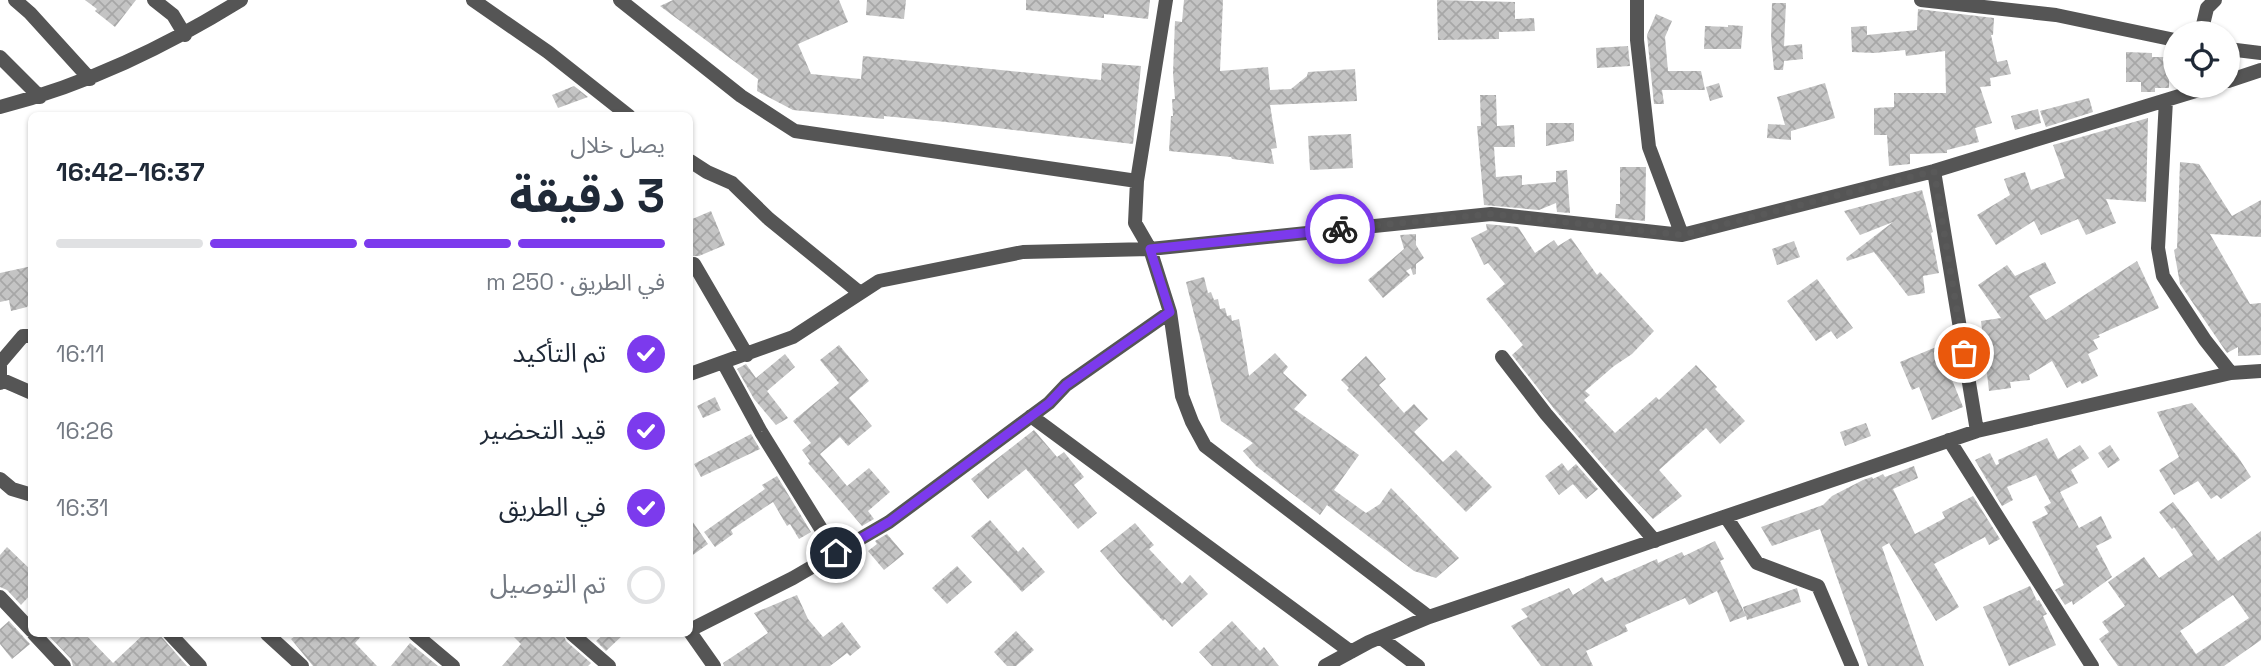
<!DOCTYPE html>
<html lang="ar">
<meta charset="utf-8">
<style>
body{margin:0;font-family:"Space Grotesk","Noto Sans Arabic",sans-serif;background:#f6f6f7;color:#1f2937;direction:rtl;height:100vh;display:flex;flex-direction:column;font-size:26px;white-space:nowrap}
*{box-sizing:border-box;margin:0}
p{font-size:23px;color:#747a83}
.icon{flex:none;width:38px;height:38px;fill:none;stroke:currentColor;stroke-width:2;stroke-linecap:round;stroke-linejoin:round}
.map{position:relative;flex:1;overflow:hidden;direction:ltr}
.drawer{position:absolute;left:28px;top:112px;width:665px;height:525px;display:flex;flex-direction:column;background:#fff;border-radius:10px;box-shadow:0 2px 5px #0004;direction:rtl}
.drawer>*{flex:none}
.controls{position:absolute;left:2163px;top:21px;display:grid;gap:14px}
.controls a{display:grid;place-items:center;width:77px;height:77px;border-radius:50%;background:#fff;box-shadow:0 2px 5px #0004;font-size:35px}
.pin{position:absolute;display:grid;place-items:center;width:60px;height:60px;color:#fff;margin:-30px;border:4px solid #fff;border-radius:50%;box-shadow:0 2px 7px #0007}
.courier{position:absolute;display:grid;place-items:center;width:70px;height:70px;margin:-35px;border:5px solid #7c3aed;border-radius:50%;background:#fff;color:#222;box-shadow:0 2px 9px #0007}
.summary em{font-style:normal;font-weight:700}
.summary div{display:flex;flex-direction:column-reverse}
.summary{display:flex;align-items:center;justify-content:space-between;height:119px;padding:0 28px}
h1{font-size:46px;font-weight:700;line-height:52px}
.bar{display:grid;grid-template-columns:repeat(4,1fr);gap:10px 7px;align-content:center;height:84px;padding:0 28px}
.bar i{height:9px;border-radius:5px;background:#e0e1e3}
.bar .current{background:#7c3aed}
.bar p{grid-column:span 4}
ol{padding:0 28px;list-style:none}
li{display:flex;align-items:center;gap:21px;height:77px}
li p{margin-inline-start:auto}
li .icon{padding:7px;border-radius:50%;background:#7c3aed;color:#fff;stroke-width:4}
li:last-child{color:#747a83}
li i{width:38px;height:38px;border:4px solid #e0e1e3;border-radius:50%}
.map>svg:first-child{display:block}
.building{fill:url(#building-cross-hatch);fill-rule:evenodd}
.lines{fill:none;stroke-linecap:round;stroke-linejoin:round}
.minor{stroke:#555;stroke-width:14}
.done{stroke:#595959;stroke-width:7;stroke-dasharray:0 12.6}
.route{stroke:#7c3aed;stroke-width:9}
</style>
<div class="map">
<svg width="2261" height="666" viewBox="0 0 2261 666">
<defs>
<pattern id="building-cross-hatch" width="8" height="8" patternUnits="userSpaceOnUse" patternTransform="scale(1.75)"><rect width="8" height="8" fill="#c4c4c4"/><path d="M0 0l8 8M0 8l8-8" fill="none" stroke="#a7a7a7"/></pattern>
</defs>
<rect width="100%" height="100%" fill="#fff"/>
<path class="building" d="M85 0H136L115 27 95 11 97 9Z
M673 0H839L848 22 798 44 811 74 861 79 863 56 1101 80 1102 63 1141 66 1133 144 946 122 884 116V119L793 110 757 91 758 79 660 6Z
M867 0H906L904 19 866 15Z
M1026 0H1150L1148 19 1104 14V18L1026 10Z
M1184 0H1223L1220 71 1268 67 1270 90 1291 89 1307 76 1308 72 1355 69 1357 101 1270 105 1277 148 1271 149 1274 164 1232 159 1231 157 1169 151 1171 116H1173L1172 99H1175L1173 73 1175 21 1182 22Z
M1437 0 1515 2V19L1534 18 1535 31 1499 32V39L1438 40Z
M1772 3H1786L1784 46 1802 44 1803 59 1784 61 1783 70H1774L1771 37Z
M1918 9 1994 18 1993 35H1991L1997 62 2007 60 2011 74 1990 78 1991 86 1980 87 1992 123 1975 128 1979 142 1947 150V153L1910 154V164L1889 166 1887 135H1874V108L1894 107V93H1946L1945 51 1906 56 1905 50 1874 53 1852 52 1851 27 1867 26V35L1917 30Z
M1656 14 1672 21 1665 37 1668 71H1701L1705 90H1662L1664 104H1654L1647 35Z
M1728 25 1743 26 1741 49H1704L1705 26 1728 27Z
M1628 46 1630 66 1597 68 1596 48Z
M2126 52 2152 53V57H2169V88H2155V92H2141V82H2126Z
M1719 83 1723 97 1710 101 1706 87Z
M1825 83 1835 118 1791 131V140L1767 138 1768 124 1785 125 1777 97Z
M574 86 588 97 558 108 552 95Z
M1480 95H1496L1497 126 1514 125 1515 147H1494L1496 177 1522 175V185L1556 182V171L1567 170 1570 213 1557 212 1556 203 1539 210 1484 205 1477 126H1481Z
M2089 98 2093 112 2046 127 2040 111Z
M2038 109 2041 123 2015 130 2011 116Z
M2148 118 2146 202 2106 199 2116 223 2086 235 2078 219 2041 235 2034 221 1996 245 1977 215 2010 195 2004 179 2025 172 2031 190 2065 178 2053 145Z
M1546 123H1574V141L1546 146Z
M1351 134 1353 168 1310 170 1308 136Z
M2180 162 2199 164 2232 216 2261 200V237L2210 234 2250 304 2261 303V355L2238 356V347L2227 353 2180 284 2174 250 2177 248Z
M1620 167H1646L1645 221 1615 218 1616 204H1620Z
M1922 190 1933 232 1931 233 1939 273 1923 276 1925 293 1908 296 1874 252 1847 261 1846 258 1893 222 1860 235 1844 211Z
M711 211 725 245 699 256H690V220Z
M1486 224 1518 227 1535 253 1554 240 1558 246 1571 238 1597 275 1600 272 1654 331 1632 354 1614 366 1585 391 1590 395 1584 400 1615 433 1656 397 1659 400 1696 365 1717 387 1715 389 1745 421 1720 444 1706 428 1659 470 1682 496 1653 519 1613 477 1555 410 1512 355 1523 345 1486 299 1505 284 1488 263 1484 265 1471 238 1487 230Z
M1416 234V245L1424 258 1416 264V274L1413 275 1411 268 1406 271 1410 275 1383 298 1368 280 1404 249 1400 235Z
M1794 241 1800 257 1777 265 1772 249Z
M2137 261 2159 308 2098 335 2100 337 2093 340 2098 349 2088 354 2098 376 2082 384 2080 381 2067 388 2052 361 2029 375 2030 380 2010 382 2011 388 1989 391 1981 321 2001 318 1978 285 2007 265 2015 276 2045 262 2056 283 2029 296 2046 320Z
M32 266V299L27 307 11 311 9 300 0 302V273Z
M1204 277 1208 293 1211 292 1214 300 1218 299 1220 309 1225 308 1227 316 1231 315 1232 321 1239 319 1249 376 1275 353 1288 367 1283 373 1307 395 1294 409 1359 455 1334 490 1366 513 1380 504 1391 488 1459 558 1436 578 1414 571 1327 505 1320 515 1256 466 1243 451 1253 443 1221 421 1186 282Z
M1817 279 1853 328 1837 339 1831 331 1816 341 1787 301Z
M1946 343 1957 372 1950 375 1963 407 1932 420 1919 387 1912 390 1900 362Z
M839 345 869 381 849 398 872 426 848 446 840 437 820 454 847 486 869 468 890 492 868 511 874 519 862 526 808 463 810 461 802 450 811 443 793 421 839 383 820 360Z
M785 354 795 367 767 391 788 418 776 425 754 399 737 369 746 364 756 378Z
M1366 356 1386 379 1379 385 1404 413 1414 404 1428 419 1414 432 1443 462 1456 450 1492 487 1466 512 1347 390 1349 388 1341 380Z
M715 397 721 410 703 418 697 406Z
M2192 403 2238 457 2251 477 2221 499 2217 495 2211 499 2198 481 2174 495 2159 470 2179 457 2157 412Z
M1866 423 1871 436 1845 446 1840 432Z
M1034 430 1057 457 1064 452 1084 477 1074 485 1097 513 1078 529 1026 469 988 499 971 479Z
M751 434 760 449 701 477 694 464Z
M2047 438 2058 459 2080 445 2089 458 2071 470 2078 483 2060 492 2079 528 2101 516 2112 538 2096 546 2112 577 2073 605 2072 601 2065 605 2055 590 2064 585 2032 522 2048 514 2044 507 2051 503 2036 475 2007 487 2013 500 2002 506 1975 460 1990 453 1996 465 1999 464 1998 460Z
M2110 445 2120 460 2108 468 2098 453Z
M1562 463 1568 471 1576 464 1598 489 1586 499 1573 484 1559 495 1545 476Z
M1914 466 1918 478 1893 489 1915 534 1945 518 1942 512 1973 496 2000 539 1989 545 1985 537 1934 564 1959 607 1936 621 1889 543 1882 547 1924 666H1868L1820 529 1772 546 1761 527 1823 505 1832 496 1863 480 1872 477 1873 479 1883 474 1885 477Z
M777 476 811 532 799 539 790 524 787 526 773 502 731 530 733 534 715 547 704 532 765 489 762 485Z
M2173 502 2218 561 2261 531V640L2224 666H2118L2099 639 2109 632 2102 622 2125 606 2108 582 2144 557 2159 578 2193 555 2174 527 2172 529 2159 512ZM2233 595 2249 618 2196 654 2180 631Z
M690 518 708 544 690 557Z
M990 520 1018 552 1023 547 1045 572 1022 592 971 536Z
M1135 523 1154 545 1149 549 1182 584 1190 575 1208 594 1172 627 1165 619 1163 621 1123 578 1100 551Z
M887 534 904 554 884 570 868 551 877 544 875 541Z
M1715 541 1724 559 1720 561 1745 614 1743 607 1797 588 1801 602 1747 620 1746 616 1730 622 1717 591 1689 605 1685 598 1625 625 1628 631 1586 651 1593 666H1541L1511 626 1528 617 1521 609 1569 588 1573 595 1602 577 1605 582 1657 559 1658 563 1682 552 1684 556Z
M7 547 32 571V593L21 605 7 590 0 587V555Z
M957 566 972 582 947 604 932 588Z
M2030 586 2037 601 2039 600 2047 614 2043 616 2056 645 2009 666 1983 607Z
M797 595 808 619 823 637 842 622 861 647 850 656 847 653 830 666H724L723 663 768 633 754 613Z
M9 621 30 644 12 659 0 644V629Z
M1232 621 1260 651 1264 647 1279 666H1212L1199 652Z
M1016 631 1034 650 1016 666H1007L994 652Z
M54 634H85L113 663 144 634H159L187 666H73L71 659 50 637Z
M298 634H363L355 643 377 666H313L291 639Z
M511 634H563L566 641 591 663 588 666H502L521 644Z
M604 634H624L606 651 596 641Z
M410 643 438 666H391Z"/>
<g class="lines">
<path class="minor" d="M15 0 30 13 90 79
M154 0 173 15 185 35
M473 0 548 52 629 116
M620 0 741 96 795 131 1137 181
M1166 0 1137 181 1135 223 1150 249 1170 312 1182 396 1192 422 1205 446 1429 617
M1637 0V40L1649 147 1682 235
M1921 0 2056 15 2175 40
M2201 33 2207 8 2215 0
M2228 49 2261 53
M0 57 40 97
M2228 81 2261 70
M2166 100 2158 248 2163 276 2205 340 2231 373
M0 107C88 84 165 47 241 0
M690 161 707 172 732 183 769 219 860 293
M1934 171 1977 431
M694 264 747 355
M1502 357 1546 414 1655 541
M724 364 761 432 836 553
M690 374 793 337 879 281 1023 252 1150 249 1491 214 1682 235 1934 171 2212 86
M0 379 32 393
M0 383V363L23 336H32
M1031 416 1351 652
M1949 440 2092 666
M0 479 12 489 32 495
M1726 517 1757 563 1818 586 1852 666
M0 597 32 631
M690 630 793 578 889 522 1049 403 1066 385 1170 312
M690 632 714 666
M34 634 64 666
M170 634 200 666
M267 634 302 666
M415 634 453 666
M572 634 609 666
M1381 638 1418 666
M1325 666 1369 642 1429 617 1977 431 2231 373 2261 371"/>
</g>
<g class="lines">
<path class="done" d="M1340 229 1491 214 1682 235 1934 171 1964 353"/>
<path class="route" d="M836 553 889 522 1049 403 1066 385 1170 312 1150 249 1340 229"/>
</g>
</svg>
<div class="controls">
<a><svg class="icon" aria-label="locate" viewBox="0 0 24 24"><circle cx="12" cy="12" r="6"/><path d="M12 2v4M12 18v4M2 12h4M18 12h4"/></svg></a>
</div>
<div class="pin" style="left:1964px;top:353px;background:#ea580c"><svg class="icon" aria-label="bag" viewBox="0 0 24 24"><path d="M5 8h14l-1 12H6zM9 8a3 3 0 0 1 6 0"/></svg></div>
<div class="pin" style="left:836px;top:553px;background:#1f2937"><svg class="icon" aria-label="home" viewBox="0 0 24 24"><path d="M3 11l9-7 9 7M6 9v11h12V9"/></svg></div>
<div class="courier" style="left:1340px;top:229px"><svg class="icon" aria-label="bike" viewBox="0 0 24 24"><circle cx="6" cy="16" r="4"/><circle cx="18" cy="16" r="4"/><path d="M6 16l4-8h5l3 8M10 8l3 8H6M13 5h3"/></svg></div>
<section class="drawer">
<div class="summary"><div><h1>3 دقيقة</h1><p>يصل خلال</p></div><em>16:37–16:42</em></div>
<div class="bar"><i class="current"></i><i class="current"></i><i class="current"></i><i></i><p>في الطريق · 250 m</p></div>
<ol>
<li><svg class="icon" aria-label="check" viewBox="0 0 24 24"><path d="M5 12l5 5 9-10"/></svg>تم التأكيد<p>16:11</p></li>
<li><svg class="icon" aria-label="check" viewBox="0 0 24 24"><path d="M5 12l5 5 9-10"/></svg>قيد التحضير<p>16:26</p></li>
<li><svg class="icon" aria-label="check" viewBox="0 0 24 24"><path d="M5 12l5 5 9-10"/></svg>في الطريق<p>16:31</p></li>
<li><i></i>تم التوصيل</li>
</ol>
</section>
</div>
